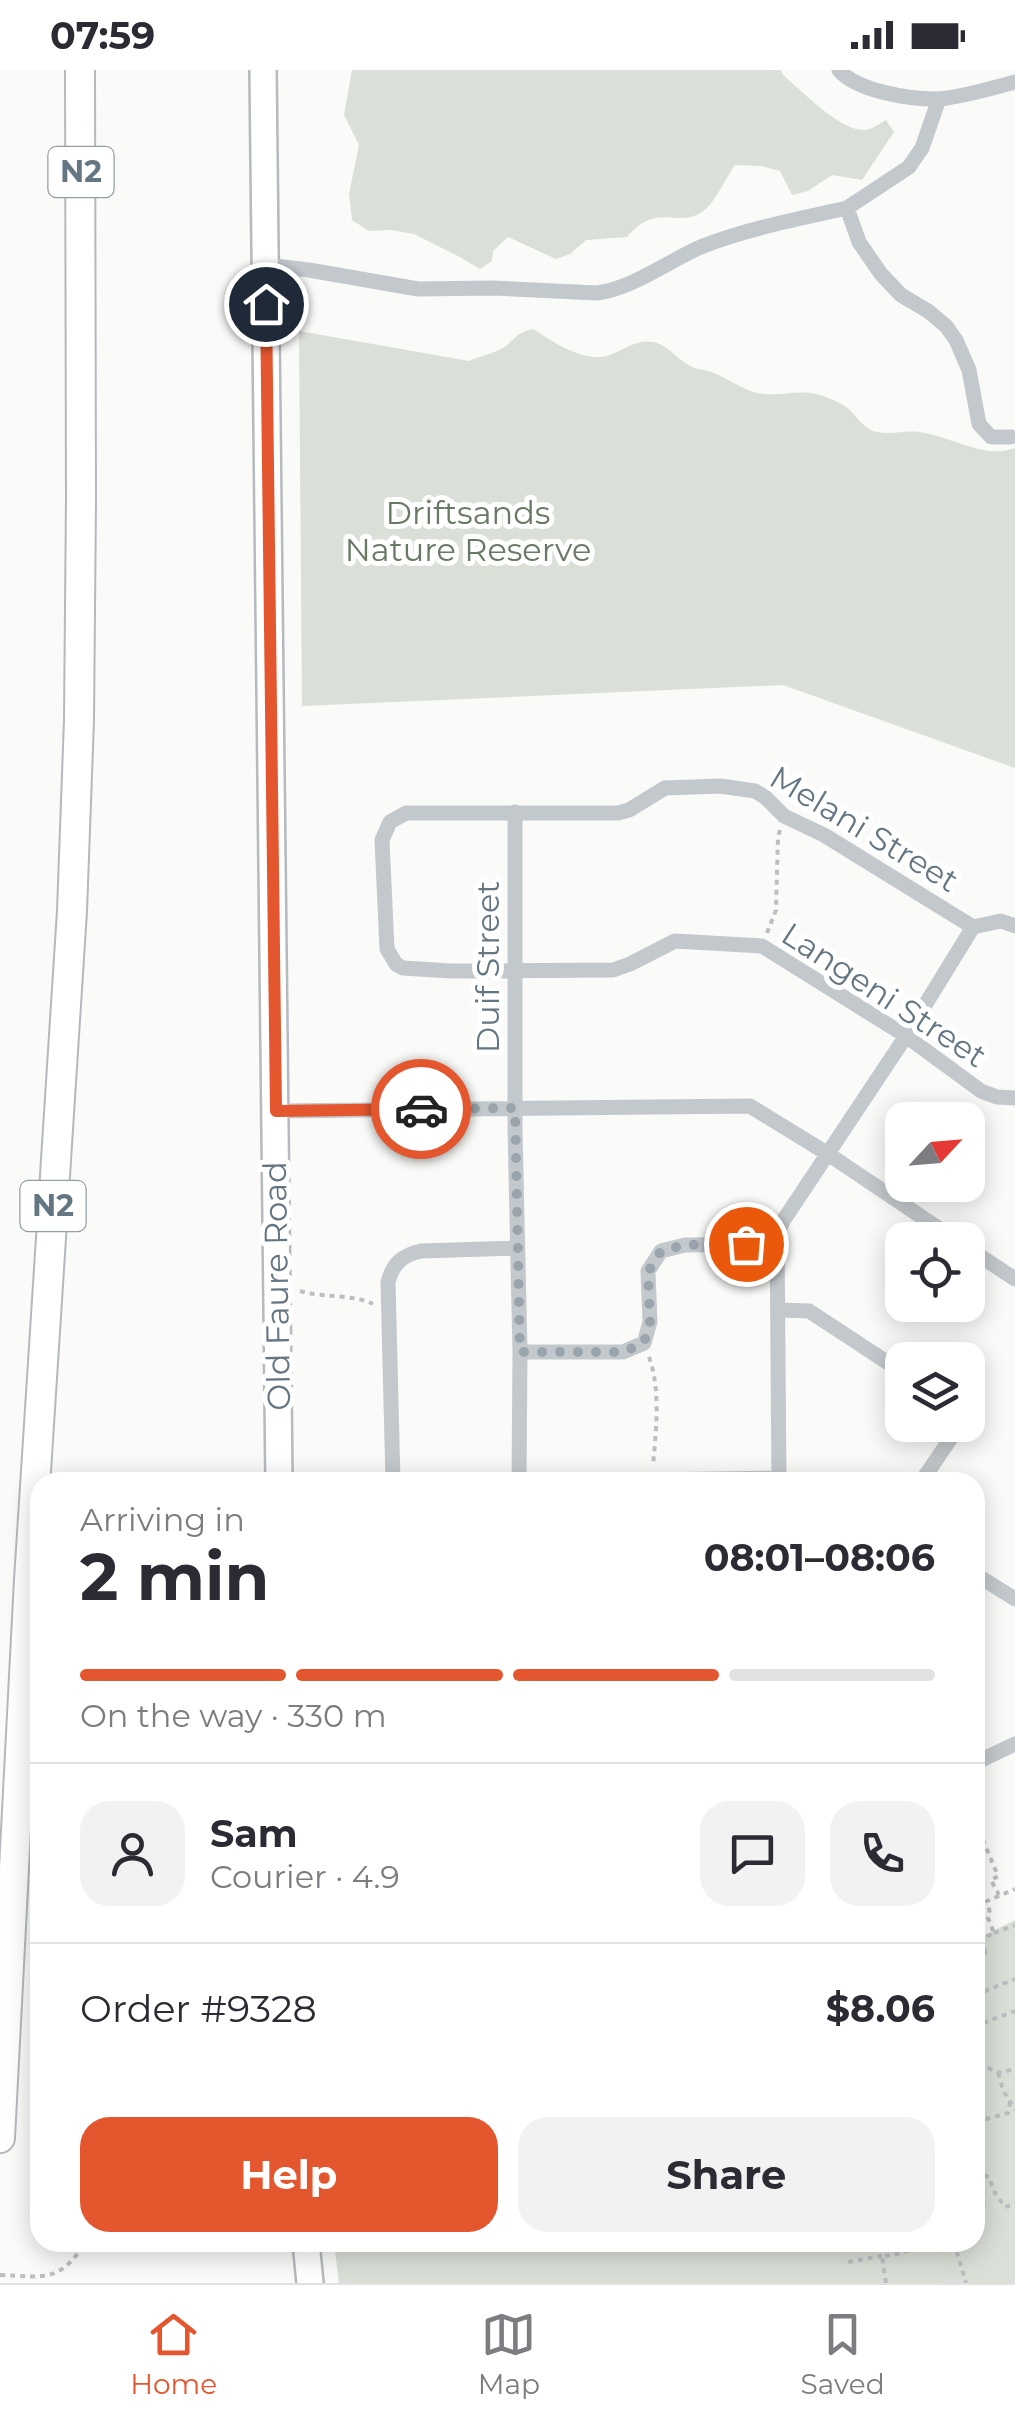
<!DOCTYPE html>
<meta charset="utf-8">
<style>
body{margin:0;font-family:Montserrat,sans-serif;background:#f2f2f3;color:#2b2b33;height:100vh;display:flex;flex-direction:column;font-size:38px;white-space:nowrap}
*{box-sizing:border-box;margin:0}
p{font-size:32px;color:#7c7c81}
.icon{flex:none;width:55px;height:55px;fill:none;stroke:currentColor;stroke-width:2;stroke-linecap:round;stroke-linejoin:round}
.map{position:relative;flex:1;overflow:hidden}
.side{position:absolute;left:30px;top:1402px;width:955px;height:780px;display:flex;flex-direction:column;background:#fff;border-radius:30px;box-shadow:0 5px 25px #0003}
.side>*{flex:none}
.needle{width:65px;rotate:64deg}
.controls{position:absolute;left:885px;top:1032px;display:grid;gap:20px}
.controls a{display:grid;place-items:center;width:100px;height:100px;border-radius:20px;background:#fff;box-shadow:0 5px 25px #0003;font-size:50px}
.pin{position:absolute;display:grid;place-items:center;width:85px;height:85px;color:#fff;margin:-42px;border:5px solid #fff;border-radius:50%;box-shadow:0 2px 10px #0007}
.courier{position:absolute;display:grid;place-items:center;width:100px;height:100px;margin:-50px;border:8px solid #e4572e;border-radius:50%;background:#fff;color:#222;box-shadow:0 2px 12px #0007}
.overview em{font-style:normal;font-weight:700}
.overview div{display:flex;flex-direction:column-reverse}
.overview{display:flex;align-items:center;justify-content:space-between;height:170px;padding:0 50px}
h1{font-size:65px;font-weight:700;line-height:75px}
.bar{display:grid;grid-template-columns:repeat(4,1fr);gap:15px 10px;align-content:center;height:120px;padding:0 50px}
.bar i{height:12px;border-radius:8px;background:#e1e1e2}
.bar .current{background:#e4572e}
.bar p{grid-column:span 4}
.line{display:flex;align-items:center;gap:25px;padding:0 50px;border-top:2px solid #e1e1e2}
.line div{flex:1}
.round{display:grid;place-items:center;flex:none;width:105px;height:105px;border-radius:30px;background:#f2f2f3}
.primary-button{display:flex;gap:20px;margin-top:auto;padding:20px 50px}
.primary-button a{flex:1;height:115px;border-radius:30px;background:#e4572e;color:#fff;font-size:40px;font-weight:700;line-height:115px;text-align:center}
.primary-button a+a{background:#f2f2f3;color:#2b2b33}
.status{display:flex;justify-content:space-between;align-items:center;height:70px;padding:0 50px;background:#fff;direction:ltr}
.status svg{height:28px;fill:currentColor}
.tab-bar{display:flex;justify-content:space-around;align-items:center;height:140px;border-top:2px solid #e1e1e2;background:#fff;font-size:28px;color:#7c7c81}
.tab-bar a{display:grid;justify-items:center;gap:5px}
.tab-bar .current{color:#e4572e}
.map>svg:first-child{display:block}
.green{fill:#dadfd7}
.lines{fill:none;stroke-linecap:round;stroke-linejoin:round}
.primary-casing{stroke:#b5babe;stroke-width:30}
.motorway-casing{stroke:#b4b9bd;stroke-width:32}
.path{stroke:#bbbfc2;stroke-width:4;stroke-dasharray:5 5;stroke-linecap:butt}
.minor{stroke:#c3c8cc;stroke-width:15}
.primary{stroke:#fff;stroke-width:25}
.motorway{stroke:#fff;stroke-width:28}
.done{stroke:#99a4ac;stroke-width:10;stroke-dasharray:0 18}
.route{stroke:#e4572e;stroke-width:12}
.labels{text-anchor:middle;stroke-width:10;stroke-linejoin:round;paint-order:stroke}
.shield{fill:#fff;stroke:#939fa8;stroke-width:2.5}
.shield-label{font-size:30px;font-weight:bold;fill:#657683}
.park-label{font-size:32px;fill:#687a64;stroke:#fff}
.street-label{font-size:32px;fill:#657683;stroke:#fff}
</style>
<div class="status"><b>07:59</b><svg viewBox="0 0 49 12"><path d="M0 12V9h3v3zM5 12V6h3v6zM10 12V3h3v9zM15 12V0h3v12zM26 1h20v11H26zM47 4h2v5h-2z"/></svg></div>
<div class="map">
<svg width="1015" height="2213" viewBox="0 0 1015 2213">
<rect width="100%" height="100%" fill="#fafaf8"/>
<path class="green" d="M352 0H781L783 5C801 20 840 61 864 60 871 60 879 54 886 50L894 62 862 110 832 105 808 121 792 125 780 101 761 96 735 95C725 109 716 132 702 142 676 159 658 131 627 167L586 170 570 184 556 189 508 167 493 181 492 191 480 199 460 187 414 164 391 160 369 161 352 150 349 124 359 75 344 45Z
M533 259C554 272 584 294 610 285 625 279 637 269 653 272 669 275 677 290 692 297 699 300 707 300 714 303 725 308 737 315 748 320 771 330 793 319 816 324 824 325 838 332 845 336 855 343 861 356 873 361 888 366 905 360 919 362 951 366 985 390 1015 378V698L783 615 302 636 299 261 469 291C480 286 492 284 503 278 516 269 515 263 533 259Z
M1015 1850V2213H339L334 2173 975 2172V1870Z"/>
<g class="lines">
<g class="primary-casing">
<path id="primary" d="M263 0 279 1412
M306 2172 310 2213"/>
</g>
<g class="motorway-casing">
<path id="motorway" d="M0 2068 29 1510 72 841 79 650 81 429 80 0"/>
</g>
<path class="path" d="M767 863 776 840 778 767 780 760
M300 1221C323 1228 353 1224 373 1234
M649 1287C661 1320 656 1361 653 1396
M975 1751 998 1806 991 1810 999 1825
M994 1863 1015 1855
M975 1885 985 1883 982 1869 994 1863 988 1848 990 1843 987 1831 1015 1819
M975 1924 983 1953 978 2006 975 2013
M975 1925 1015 1909
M983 1953 1015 1941
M979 1993 998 2003 1015 1999
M998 2003 1003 2020 1015 2040
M975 2033 980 2035 986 2049 1008 2043 1010 2033
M975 2092C985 2110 988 2146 975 2160
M984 2105 989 2107 995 2123 1005 2137 1015 2134
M927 2172 929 2175 948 2172
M954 2172 966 2213
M848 2192 882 2186
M0 2205C45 2207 59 2213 86 2172
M886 2213 882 2186C894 2185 898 2184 909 2180 916 2177 921 2180 929 2175"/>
<path class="minor" d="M839 0C857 21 908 29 936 29 954 29 997 17 1015 12
M939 29 922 78 909 97 847 138 859 172 881 204 901 225 928 241 946 256 956 270 969 300 979 354 991 367H1011
M266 195 309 200 418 219 492 218 597 223C632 219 670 190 703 176 750 158 798 149 847 138
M515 742V1059L520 1282 519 1412
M1015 856 1001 851 973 857 824 765 784 746 765 727 755 721 720 716 665 718 629 740 618 743H406L390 752 382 770 387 879 396 894 403 898 451 901 613 900 630 894 675 871 762 876 906 966 981 1021 997 1027 1015 1028
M276 1041 750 1036 828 1084 956 1170
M968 1178 1015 1209
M779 1240 809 1241 902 1302
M520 1282H623L644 1273 650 1252 648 1201 661 1181 685 1175 776 1174
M393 1412 388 1212C393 1193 403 1185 421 1181L516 1178
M522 1412 779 1408 833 1412
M779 1412 777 1164 783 1151 906 966 973 857
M921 1412 951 1368 955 1355
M975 1504 1015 1529
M975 1693 1015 1674"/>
<use href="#primary" class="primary"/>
<use href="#motorway" class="motorway"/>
</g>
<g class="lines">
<path class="done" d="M421 1039 515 1038 520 1282H623L644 1273 650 1252 648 1202 661 1181 685 1175 746 1174"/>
<path class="route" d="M266 234 276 1041 421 1039"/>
</g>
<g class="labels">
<g class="shield">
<rect x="48.5" y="77" width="65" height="50" rx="8"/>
<rect x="20.5" y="1111" width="65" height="50" rx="8"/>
</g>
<g class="shield-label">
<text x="81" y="112">N2</text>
<text x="53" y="1146">N2</text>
</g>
<g class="park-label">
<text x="468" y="454">Driftsands<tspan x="468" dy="37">Nature Reserve</tspan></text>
</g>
<g class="street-label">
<text transform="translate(864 759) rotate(31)" y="11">Melani Street</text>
<text transform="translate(488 897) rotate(-90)" y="11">Duif Street</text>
<text transform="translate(884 925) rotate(33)" y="11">Langeni Street</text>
<text transform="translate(277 1216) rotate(-91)" y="11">Old Faure Road</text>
</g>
</g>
</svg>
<div class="controls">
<a><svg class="needle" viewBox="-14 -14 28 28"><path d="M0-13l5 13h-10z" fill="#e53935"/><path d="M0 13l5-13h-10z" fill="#7c7c81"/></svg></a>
<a><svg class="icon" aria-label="locate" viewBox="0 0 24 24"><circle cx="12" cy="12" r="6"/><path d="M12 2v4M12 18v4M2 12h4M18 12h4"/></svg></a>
<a><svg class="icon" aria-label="layers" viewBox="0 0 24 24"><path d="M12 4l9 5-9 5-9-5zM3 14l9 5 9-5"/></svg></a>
</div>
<div class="pin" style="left:746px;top:1174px;background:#ea580c"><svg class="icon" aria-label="bag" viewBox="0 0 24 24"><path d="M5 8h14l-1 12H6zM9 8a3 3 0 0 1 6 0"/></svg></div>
<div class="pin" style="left:266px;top:234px;background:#1f2937"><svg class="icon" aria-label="home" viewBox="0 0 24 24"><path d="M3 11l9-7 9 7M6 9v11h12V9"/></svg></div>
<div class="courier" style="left:421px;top:1039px"><svg class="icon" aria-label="car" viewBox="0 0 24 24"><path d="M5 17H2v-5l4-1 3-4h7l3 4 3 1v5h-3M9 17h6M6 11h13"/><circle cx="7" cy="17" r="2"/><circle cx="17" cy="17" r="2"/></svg></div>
<section class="side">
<div class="overview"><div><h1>2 min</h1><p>Arriving in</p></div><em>08:01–08:06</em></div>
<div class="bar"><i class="current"></i><i class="current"></i><i class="current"></i><i></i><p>On the way · 330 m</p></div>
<div class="line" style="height:180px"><a class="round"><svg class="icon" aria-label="person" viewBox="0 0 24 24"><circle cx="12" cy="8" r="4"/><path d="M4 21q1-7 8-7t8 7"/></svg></a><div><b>Sam</b><p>Courier · 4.9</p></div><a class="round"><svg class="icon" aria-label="chat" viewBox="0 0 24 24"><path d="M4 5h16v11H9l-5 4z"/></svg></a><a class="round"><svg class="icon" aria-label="phone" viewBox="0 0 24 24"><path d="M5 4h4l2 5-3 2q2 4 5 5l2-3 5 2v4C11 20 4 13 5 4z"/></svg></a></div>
<div class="line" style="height:130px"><div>Order #9328</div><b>$8.06</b></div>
<div class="primary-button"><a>Help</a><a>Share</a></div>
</section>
</div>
<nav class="tab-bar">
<a class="current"><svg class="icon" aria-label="home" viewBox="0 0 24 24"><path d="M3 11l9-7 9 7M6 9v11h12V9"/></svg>Home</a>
<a><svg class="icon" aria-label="map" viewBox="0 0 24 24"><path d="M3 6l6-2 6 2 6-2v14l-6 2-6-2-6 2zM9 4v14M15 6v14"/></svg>Map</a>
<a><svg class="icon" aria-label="saved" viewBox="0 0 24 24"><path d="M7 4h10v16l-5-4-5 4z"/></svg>Saved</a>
</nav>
